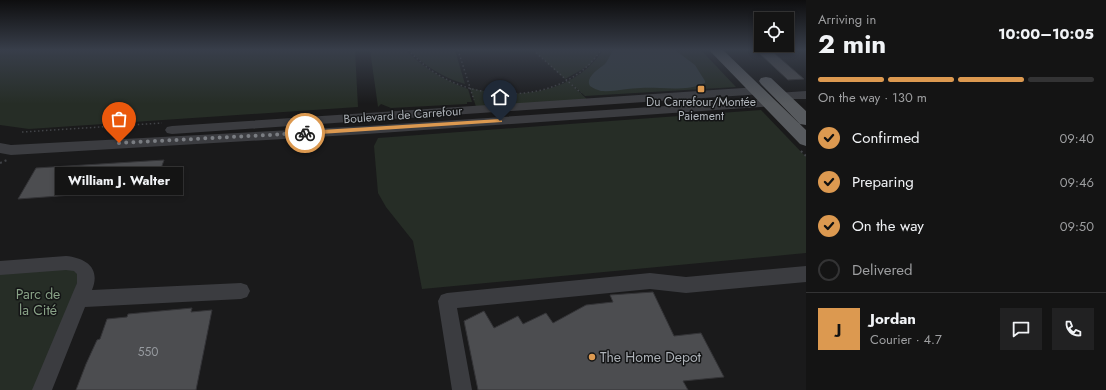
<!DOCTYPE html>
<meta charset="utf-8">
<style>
body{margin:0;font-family:Jost,sans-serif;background:#212122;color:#f1f3f6;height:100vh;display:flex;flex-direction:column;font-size:15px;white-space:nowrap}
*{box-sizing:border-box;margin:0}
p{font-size:13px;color:#9d9ea0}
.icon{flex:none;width:22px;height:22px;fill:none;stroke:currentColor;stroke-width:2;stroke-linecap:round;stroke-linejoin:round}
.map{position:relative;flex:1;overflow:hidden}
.sheet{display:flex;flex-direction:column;background:#141414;width:300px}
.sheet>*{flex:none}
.buttons{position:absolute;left:754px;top:12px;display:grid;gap:8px}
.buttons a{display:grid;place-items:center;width:40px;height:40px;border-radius:0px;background:#141414;box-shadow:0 2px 6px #0003,0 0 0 1px #333334;font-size:20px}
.pin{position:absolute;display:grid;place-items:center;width:34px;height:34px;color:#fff;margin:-41px -17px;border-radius:50% 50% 50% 0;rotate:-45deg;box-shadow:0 0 4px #0007}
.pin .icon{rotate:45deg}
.courier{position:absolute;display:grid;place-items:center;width:40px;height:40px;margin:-20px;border:3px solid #dc9950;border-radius:50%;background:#fff;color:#222;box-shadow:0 1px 5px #0007}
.bubble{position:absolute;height:28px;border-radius:0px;background:#141414;box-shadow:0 2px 6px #0003,0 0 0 1px #333334;font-size:13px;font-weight:700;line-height:28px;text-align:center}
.head em{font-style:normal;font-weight:700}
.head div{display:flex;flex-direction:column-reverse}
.head{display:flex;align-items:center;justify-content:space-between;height:68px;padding:0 12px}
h1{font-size:26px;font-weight:700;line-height:30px}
.bar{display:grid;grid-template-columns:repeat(4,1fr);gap:6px 4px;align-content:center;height:48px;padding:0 12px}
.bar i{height:5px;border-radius:3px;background:#333334}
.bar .current{background:#dc9950}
.bar p{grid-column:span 4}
.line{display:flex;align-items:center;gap:10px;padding:0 12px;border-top:1px solid #333334}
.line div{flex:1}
.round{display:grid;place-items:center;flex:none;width:42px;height:42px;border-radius:0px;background:#212122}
ol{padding:0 12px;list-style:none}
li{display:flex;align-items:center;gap:12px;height:44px}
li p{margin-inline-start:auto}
li .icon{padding:4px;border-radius:50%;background:#dc9950;color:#111;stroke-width:4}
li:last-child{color:#9d9ea0}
li i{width:22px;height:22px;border:2px solid #333334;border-radius:50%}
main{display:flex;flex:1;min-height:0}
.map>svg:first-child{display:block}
.green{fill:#262d26}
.water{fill:#353e43}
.building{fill:#4c4d50;stroke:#343437}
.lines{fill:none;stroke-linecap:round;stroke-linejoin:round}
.path-far1{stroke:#414347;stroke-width:1.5;stroke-dasharray:1.5 2.5;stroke-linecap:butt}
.path{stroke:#414347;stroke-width:2;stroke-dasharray:2 3;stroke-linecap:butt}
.minor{fill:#3b3c40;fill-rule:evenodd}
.major{fill:#575a5e;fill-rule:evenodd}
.route{fill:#dc9950}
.done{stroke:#7a7d82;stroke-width:4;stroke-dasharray:0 7.2}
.poi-dot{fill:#dc9950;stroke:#141516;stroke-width:1.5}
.labels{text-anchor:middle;stroke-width:3;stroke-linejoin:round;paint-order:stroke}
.poi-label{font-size:12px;fill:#aeb3b9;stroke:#141516}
.street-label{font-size:12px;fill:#aeb3b9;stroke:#141516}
.near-number-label{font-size:12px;fill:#969a9f}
.near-park-label{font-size:14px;fill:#89a287;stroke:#141516}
.near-poi-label{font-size:14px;fill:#aeb3b9;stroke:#141516;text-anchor:start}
</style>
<main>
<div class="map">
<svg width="806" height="390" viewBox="0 0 806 390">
<rect width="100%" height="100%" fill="#1a1a1b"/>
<path class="green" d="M0 50H355L358 107 29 129 0 125Z
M370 50H406C423 68 444 80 468 89L472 102H467V104L391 108 381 104 378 107Z
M409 50H455L465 84C444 78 424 66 409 50Z
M533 50H601L590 65 565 79Z
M603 50H701L736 87 585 96 569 82 591 103 477 110 470 88C517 101 575 93 603 50Z
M761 110 806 157V253L422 289 413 241 386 207 378 193 374 146 378 138Z
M0 268H82L42 390H0Z"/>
<path class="water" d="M613 50H675L695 65 705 81V83C687 92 661 87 641 88 628 88 615 92 601 91 597 90 593 88 590 86 585 77 599 69 605 64 608 60 611 54 613 50Z"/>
<path class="building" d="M774 53 804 79 788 80 760 54Z
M164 160 154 189 18 199 36 168Z
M653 292 674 336 701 333 724 377 683 381 688 390H478L464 321 484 311 494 328 518 316 523 324 546 313 553 323 586 305 613 302 610 295Z
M192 308 191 312 212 310 196 390H76L86 364 97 340 100 339 107 319 127 317 128 314Z"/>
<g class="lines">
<path class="path-far1" d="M408 50C419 61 430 71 444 78 493 104 568 100 601 50
M458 50 474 100
M533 50 581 93
M22 132 162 123"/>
<path class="path" d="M801 151 806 156
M0 163 7 160"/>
<path class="minor" d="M758 87 762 88 764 91 762 94 172 134 167 133 165 130 167 127 172 126Z
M806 91V99H777L775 96 777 93Z
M770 99 774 100 776 103 774 106 366 134 11 155 0 153V143L11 145 366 126Z
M66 256C86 258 101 268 92 290L241 283 247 285 250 291 247 297 241 299 85 307 52 390H32L77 283V274L74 271 66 270 0 275V261Z
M806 266V282L686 293 650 289 457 308 472 390H452L438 301 441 295 447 293 650 273 686 277Z"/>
<path class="major" d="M709 50H723L806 130V146L800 144Z
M766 77 771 78 806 111V125L800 124 761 84 759 81 761 78Z"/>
</g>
<linearGradient id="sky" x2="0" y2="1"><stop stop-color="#0e0e0f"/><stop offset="0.48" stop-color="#383e4a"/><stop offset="1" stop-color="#383e4a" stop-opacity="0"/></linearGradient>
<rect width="806" height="104" fill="url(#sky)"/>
<path class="route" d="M500 119 502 121V122L305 135 302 133 305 131Z"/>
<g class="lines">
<path class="done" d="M119 143 305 133"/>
</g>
<g class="poi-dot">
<rect x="697" y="85" width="8" height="8" rx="2"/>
<circle cx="592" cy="357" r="4"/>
</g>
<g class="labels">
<g class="poi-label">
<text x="701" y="106">Du Carrefour/Montée<tspan x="701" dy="14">Paiement</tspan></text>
</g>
<g class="street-label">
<text transform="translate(403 115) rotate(-4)" y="4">Boulevard de Carrefour</text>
</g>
<g class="near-number-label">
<text x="148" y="356">550</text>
</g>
<g class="near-park-label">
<text x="38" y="299">Parc de<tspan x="38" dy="16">la Cité</tspan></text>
</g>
<g class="near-poi-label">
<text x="600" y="362">The Home Depot</text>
</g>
</g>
</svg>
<div class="buttons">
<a><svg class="icon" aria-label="locate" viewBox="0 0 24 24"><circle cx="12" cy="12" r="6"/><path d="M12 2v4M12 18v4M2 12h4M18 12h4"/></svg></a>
</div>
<div class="pin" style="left:119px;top:143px;background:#ea580c"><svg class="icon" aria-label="bag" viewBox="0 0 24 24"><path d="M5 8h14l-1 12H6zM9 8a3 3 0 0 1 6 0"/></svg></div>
<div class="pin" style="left:500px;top:121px;background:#1f2937"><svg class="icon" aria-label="home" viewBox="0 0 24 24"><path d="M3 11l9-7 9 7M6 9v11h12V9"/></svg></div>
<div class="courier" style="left:305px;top:133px"><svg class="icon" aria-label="bike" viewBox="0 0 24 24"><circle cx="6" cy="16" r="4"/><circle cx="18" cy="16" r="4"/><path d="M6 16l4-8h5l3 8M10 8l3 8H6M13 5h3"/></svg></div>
<div class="bubble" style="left:55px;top:167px;width:128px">William J. Walter</div>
</div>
<section class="sheet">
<div class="head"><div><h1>2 min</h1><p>Arriving in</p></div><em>10:00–10:05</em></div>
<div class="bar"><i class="current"></i><i class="current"></i><i class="current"></i><i></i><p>On the way · 130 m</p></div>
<ol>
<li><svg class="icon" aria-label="check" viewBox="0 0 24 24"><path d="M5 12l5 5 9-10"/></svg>Confirmed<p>09:40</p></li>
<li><svg class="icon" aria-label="check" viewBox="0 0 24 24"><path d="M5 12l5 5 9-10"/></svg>Preparing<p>09:46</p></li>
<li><svg class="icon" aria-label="check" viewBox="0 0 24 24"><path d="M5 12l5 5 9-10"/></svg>On the way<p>09:50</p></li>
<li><i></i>Delivered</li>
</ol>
<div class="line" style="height:72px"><b class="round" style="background:#dc9950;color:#111">J</b><div><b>Jordan</b><p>Courier · 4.7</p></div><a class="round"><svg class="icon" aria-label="chat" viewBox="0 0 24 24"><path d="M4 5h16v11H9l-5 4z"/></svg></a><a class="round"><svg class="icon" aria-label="phone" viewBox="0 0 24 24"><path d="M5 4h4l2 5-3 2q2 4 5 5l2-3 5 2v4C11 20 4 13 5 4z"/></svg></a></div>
</section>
</main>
